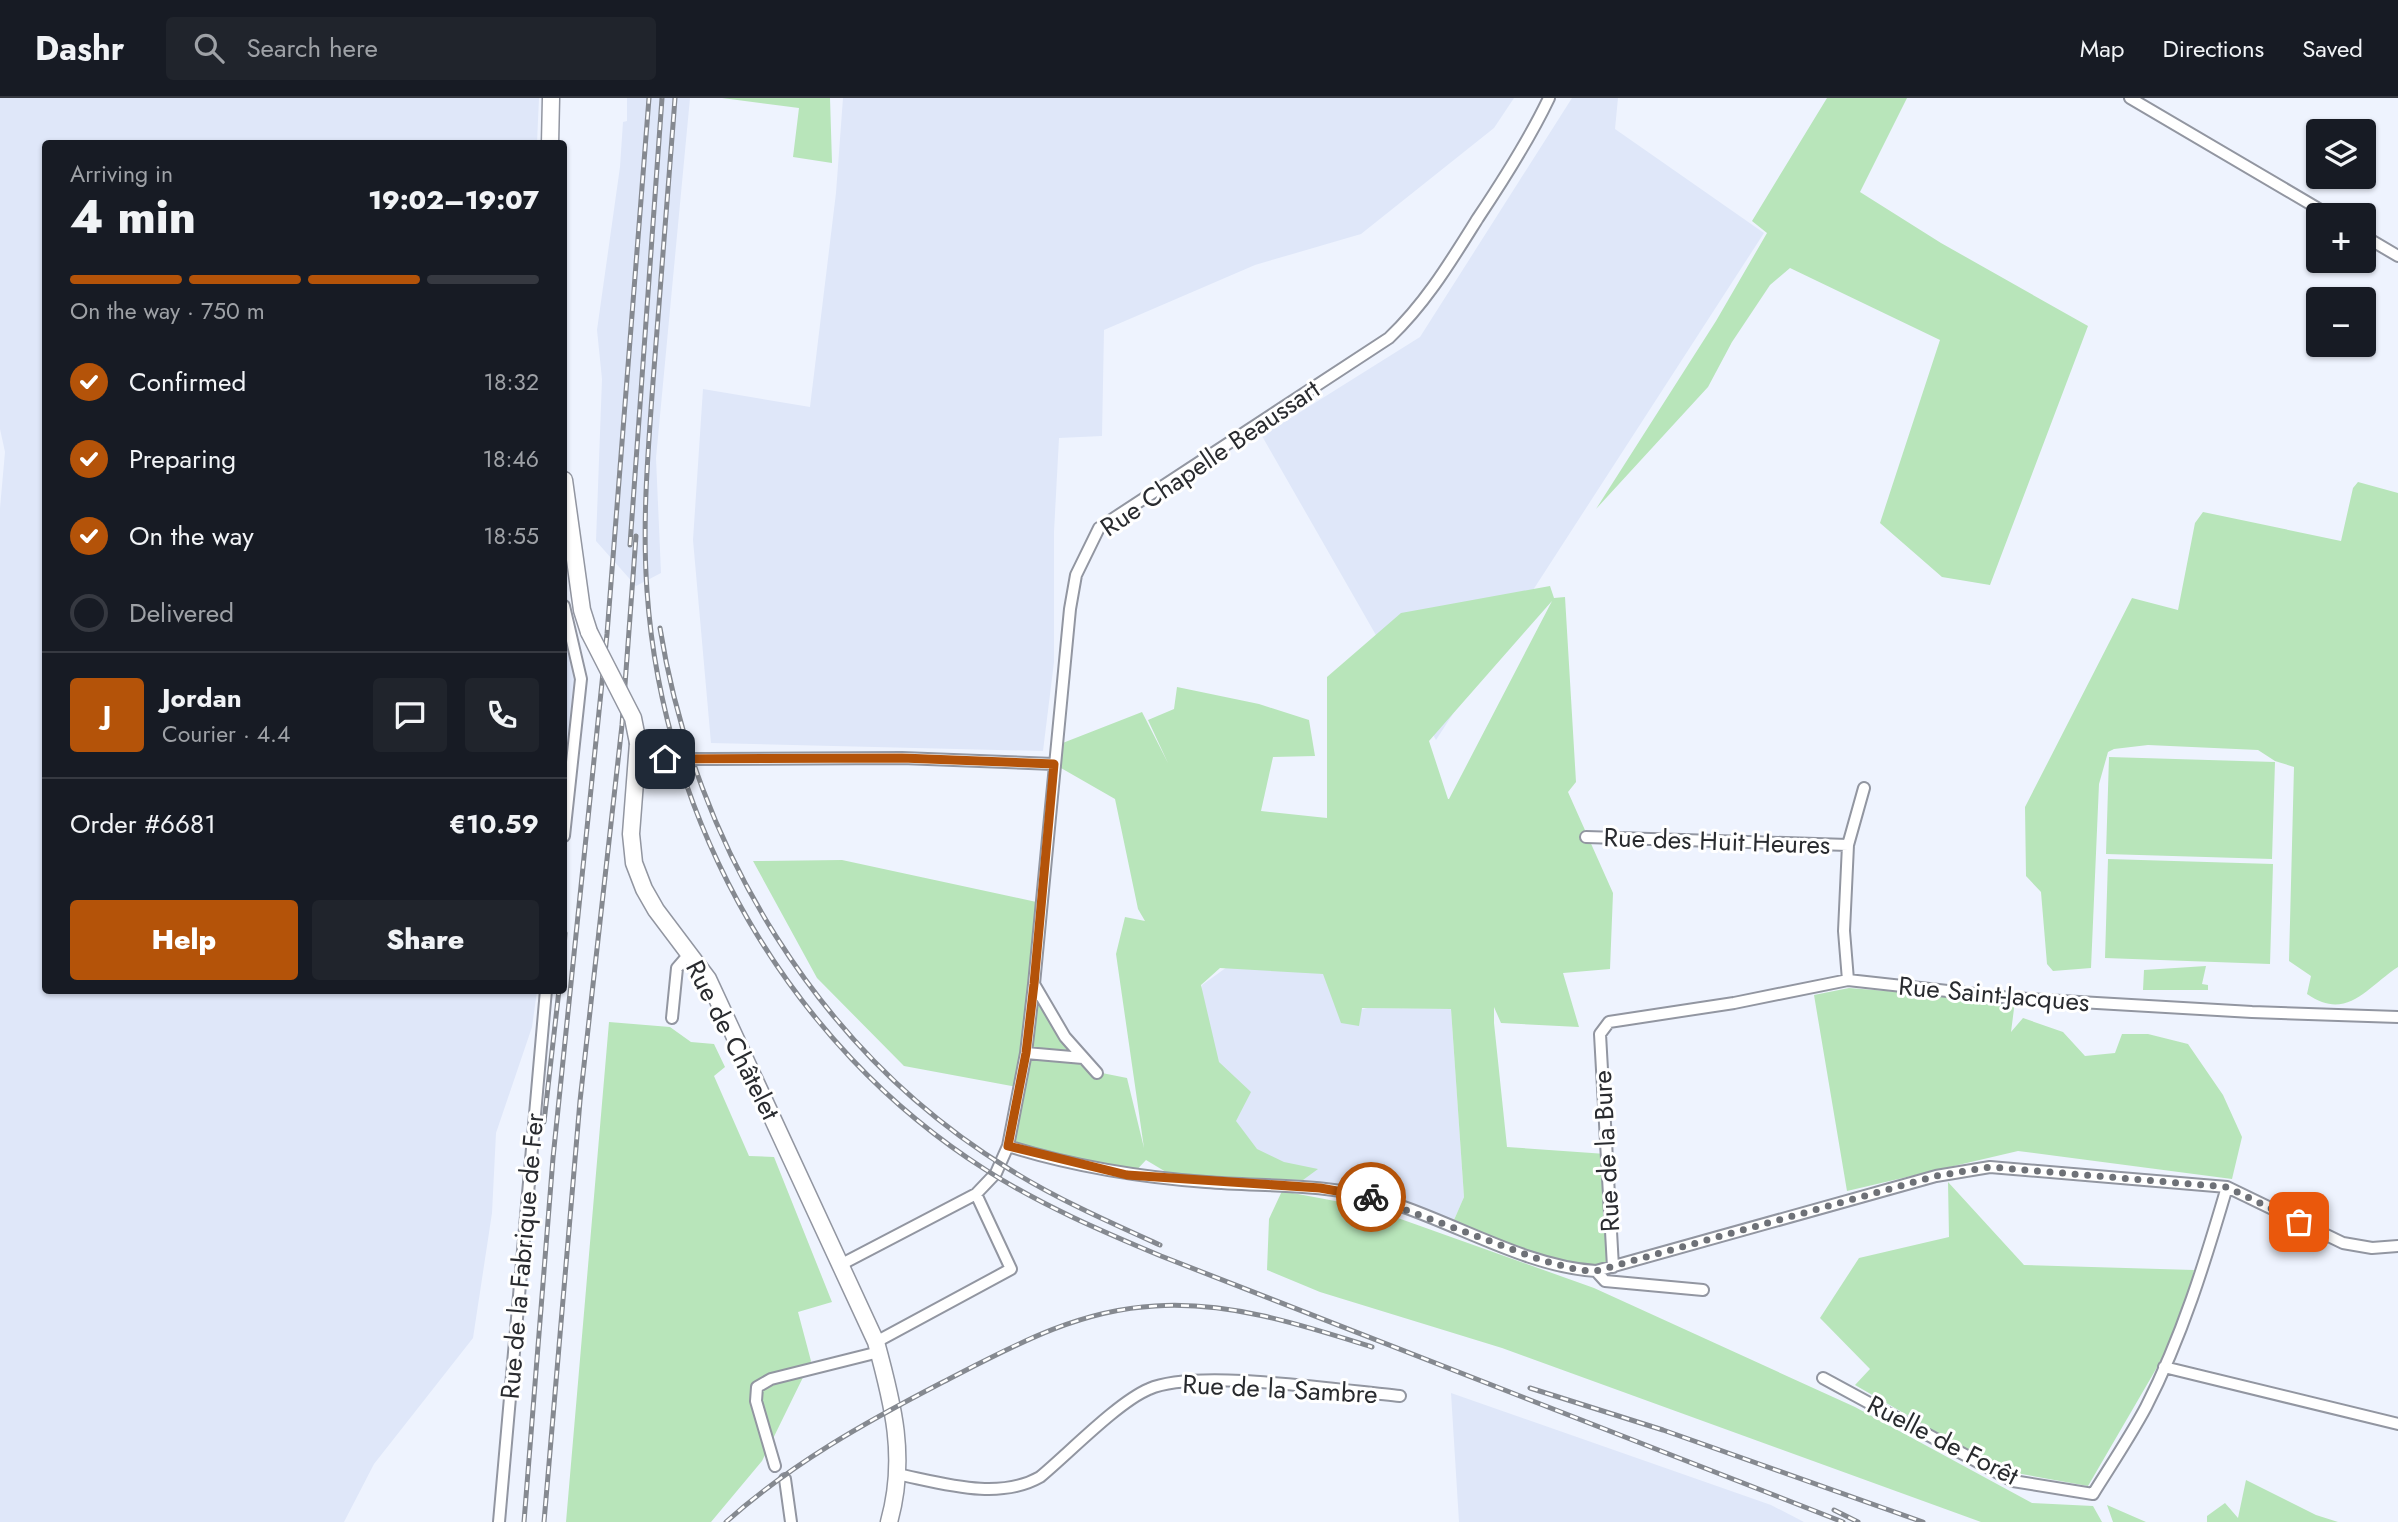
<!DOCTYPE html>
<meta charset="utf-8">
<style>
body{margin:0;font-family:Jost,sans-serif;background:#20242c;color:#f1f3f6;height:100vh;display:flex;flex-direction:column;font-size:26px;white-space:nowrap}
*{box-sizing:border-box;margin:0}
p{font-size:23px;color:#9ea1a6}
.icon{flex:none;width:38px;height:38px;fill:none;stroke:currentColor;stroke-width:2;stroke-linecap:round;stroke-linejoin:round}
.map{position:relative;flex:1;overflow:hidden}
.side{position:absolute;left:42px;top:42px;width:525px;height:854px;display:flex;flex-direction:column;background:#171b24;border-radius:7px;box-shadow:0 2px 5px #0004}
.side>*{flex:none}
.tools{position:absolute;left:2306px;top:21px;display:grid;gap:14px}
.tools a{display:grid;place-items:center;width:70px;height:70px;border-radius:7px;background:#171b24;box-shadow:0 2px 5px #0004;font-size:35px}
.pin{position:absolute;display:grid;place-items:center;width:60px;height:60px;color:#fff;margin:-30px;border-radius:14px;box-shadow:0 4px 10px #0006}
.courier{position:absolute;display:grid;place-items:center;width:70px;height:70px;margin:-35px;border:5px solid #b45309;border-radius:50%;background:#fff;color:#222;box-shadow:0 2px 9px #0007}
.headline em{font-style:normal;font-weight:800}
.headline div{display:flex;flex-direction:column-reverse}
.headline{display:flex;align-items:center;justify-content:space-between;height:119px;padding:0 28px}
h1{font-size:46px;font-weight:800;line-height:52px}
.bar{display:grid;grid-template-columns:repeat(4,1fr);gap:10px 7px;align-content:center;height:84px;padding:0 28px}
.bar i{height:9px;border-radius:5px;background:#363941}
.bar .selected{background:#b45309}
.bar p{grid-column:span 4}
.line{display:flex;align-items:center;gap:18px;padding:0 28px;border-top:2px solid #363941}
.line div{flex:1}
.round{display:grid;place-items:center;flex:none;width:74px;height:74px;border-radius:7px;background:#20242c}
ol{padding:0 28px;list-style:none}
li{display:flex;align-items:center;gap:21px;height:77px}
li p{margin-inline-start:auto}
li .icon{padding:7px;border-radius:50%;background:#b45309;color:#fff;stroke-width:4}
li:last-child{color:#9ea1a6}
li i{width:38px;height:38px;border:4px solid #363941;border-radius:50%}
.button{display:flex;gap:14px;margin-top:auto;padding:14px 28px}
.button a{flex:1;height:80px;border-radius:7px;background:#b45309;color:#fff;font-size:28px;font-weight:800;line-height:80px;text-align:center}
.button a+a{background:#20242c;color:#f1f3f6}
header{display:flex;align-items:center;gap:42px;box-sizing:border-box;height:98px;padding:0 35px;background:#171b24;border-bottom:2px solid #363941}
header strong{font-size:33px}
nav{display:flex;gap:38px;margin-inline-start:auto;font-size:24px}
.search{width:490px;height:63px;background:#20242c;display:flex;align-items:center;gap:18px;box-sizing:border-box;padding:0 24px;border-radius:7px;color:#9ea1a6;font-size:26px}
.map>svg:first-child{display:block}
.built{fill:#dfe7f9}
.green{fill:#b8e5ba;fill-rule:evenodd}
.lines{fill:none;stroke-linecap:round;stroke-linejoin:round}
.street-casing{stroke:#9296a1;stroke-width:14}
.secondary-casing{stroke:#9296a1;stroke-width:19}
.street{stroke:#fff;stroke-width:10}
.secondary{stroke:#fff;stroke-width:16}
.rail-casing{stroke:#858990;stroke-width:5}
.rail{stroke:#fff;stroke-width:2.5;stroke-dasharray:8;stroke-linecap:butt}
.street-bridge-casing{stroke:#9296a1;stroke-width:14;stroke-linecap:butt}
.secondary-bridge-casing{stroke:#9296a1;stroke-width:19;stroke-linecap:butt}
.street-bridge{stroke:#fff;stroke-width:10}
.secondary-bridge{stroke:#fff;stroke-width:16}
.done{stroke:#6e7177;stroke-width:7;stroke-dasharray:0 12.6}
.route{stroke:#b45309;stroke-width:9}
.labels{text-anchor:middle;stroke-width:6;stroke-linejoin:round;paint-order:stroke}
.street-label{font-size:26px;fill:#292b2f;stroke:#fff}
</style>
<header>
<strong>Dashr</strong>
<div class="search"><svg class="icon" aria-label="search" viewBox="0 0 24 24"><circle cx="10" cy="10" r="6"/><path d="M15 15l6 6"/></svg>Search here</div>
<nav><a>Map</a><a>Directions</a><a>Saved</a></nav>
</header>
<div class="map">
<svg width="2398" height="1424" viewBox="0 0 2398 1424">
<rect width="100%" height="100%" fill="#eef3fe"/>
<path class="built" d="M0 0H539L537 45 46 46V892L537 893 532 929 496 1035 492 1115 473 1240 374 1366 344 1424H0V410L5 354 0 331Z
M627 0H690L656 360 661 475 636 488 596 443 602 281 597 232 620 69 623 24 627 23Z
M843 0H1514L1494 30 1361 136 1255 167 1104 232 1102 338 1059 340 1054 434V564L1043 653 711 645 693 442 703 291 810 309 836 95Z
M1572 0H1618L1615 31 1764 135 1436 642 1262 338 1420 239Z
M564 481 577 561 564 702Z
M1234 864 1323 868 1343 917 1367 910 1451 911 1464 1099 1454 1122 1373 1094 1317 1084 1280 1081 1245 1060 1199 904 1202 887Z
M1451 1295 1771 1407 1804 1424H1459Z"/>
<path class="green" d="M722 0H830L832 65 793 59 799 10Z
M1827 0H1907L1860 94 1941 145 2088 228 1990 487 1942 479 1880 425 1940 242 1790 170 1770 187 1732 244 1708 289 1596 411 1716 223 1767 135 1752 123Z
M2358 384 2398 395V869C2367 889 2347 924 2307 896L2311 878 2289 863 2294 669 2275 663 2258 652 2148 647 2114 651 2108 654 2099 686 2091 870 2053 873 2047 866 2041 794 2026 778 2025 709 2132 500 2178 512 2195 425 2203 414 2341 443 2353 390Z
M1550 488 1554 500 1565 499 1576 684 1568 694 1613 795 1610 871 1563 875 1579 929 1501 925 1494 909V925L1507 1049 1606 1056 1613 1169 1536 1160 1454 1122 1464 1099 1451 911 1362 910 1359 928 1341 925 1323 876 1220 870 1201 887 1219 964 1251 994 1236 1023 1257 1051 1284 1064 1318 1071 1303 1082 1171 1077 1146 1062 1132 1077 1008 1048 1017 989 904 968 817 880 753 763 842 762 1041 805 1032 895 1097 974 1127 980 1144 1050 1116 856 1125 819 1145 823 1138 811 1115 701 1054 666 1055 648 1142 614 1168 665 1148 622 1174 611 1177 589 1259 606 1309 622 1315 658 1273 659 1261 713 1327 720V579L1401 515ZM1552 503 1449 701H1448L1429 643Z
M2109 659 2275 664 2272 761 2106 756Z
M2108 761 2273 766 2270 866 2105 860Z
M2206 868 2202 886 2208 887V892H2143L2144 872Z
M1849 890 2015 903 2011 934 2023 920 2063 934 2085 958 2115 955 2122 936H2148L2188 946 2223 997 2242 1039 2232 1081 2018 1053 1847 1093 1814 897Z
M609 924 670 929 691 944 714 946 725 969 714 978 749 1058 774 1059 832 1204 798 1214 811 1263 762 1363 711 1424H566Z
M1948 1084 2024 1167 2194 1172 2184 1223 2088 1388 2016 1375 1978 1358 1855 1287 1870 1271 1820 1220 1859 1160 1949 1139Z
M1282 1093 1367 1109 1594 1190 1855 1309 2032 1405 2093 1408 2102 1424H1981L1502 1250 1320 1194 1267 1172 1269 1121Z
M2246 1382 2316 1417 2338 1424H2207V1418L2225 1405 2238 1420Z
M2107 1407 2146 1424H2113Z"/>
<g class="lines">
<g class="street-casing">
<path id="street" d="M2130 0 2329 117
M2364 138 2398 158
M564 508 581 581 564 738
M710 661 902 660 1054 666
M636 670 649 671 665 661 649 649 638 645
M1586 739 1848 747
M1848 882 1844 833 1848 747 1864 690
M1034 886 1065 939 1097 975
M672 920 677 870 690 855
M1026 955 1083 960
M1008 1048C1072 1068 1139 1079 1206 1084 1255 1088 1305 1086 1354 1095 1434 1110 1515 1168 1596 1173L1936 1078 1990 1069 2227 1089 2343 1145 2372 1150 2398 1148
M842 1166 976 1096 996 1075 1008 1048 1026 955 1034 886 1070 511 1076 477 1099 430 1389 240C1426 205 1451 163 1478 120 1504 81 1529 42 1549 0
M1613 1169 1600 936 1609 924 1734 905 1848 882 2011 900 2252 914 2398 919
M1596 1173 1605 1183 1703 1192
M876 1244 1011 1171 976 1096
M2164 1269 2398 1326
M1823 1280 2013 1383 2093 1396C2111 1367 2130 1339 2146 1309 2182 1239 2205 1164 2227 1089
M775 1368 756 1303 757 1289 771 1281 879 1254
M897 1376C942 1385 998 1403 1040 1379 1069 1355 1118 1304 1149 1291 1196 1270 1343 1293 1400 1298
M785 1381 791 1424
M499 1424 546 892"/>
</g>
<g class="secondary-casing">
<path id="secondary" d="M550 46 551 0
M564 382 582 512 589 534
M638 645 631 736 634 765 644 791 656 812 708 881 876 1244C893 1306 907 1360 889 1424"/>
</g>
<use href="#street" class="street"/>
<use href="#secondary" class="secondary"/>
<g class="rail-casing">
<path id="rail" d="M675 0C668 95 660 190 653 284 648 354 642 423 647 493 663 725 789 947 986 1072 1041 1107 1101 1133 1161 1158L1843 1424
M630 447 662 0
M660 530C695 748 818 954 1009 1071 1057 1101 1109 1124 1160 1147
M564 850 565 835
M544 1024 559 892
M1530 1290 1663 1332 1923 1424
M1834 1412 1858 1424
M524 1424 553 1060 607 536 649 0
M544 1424 580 1003 622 627 636 438
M726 1424C792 1365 866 1324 943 1284 1011 1249 1077 1212 1155 1208 1229 1203 1302 1227 1372 1249"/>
</g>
<use href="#rail" class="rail"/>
<g class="street-bridge-casing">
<path id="street-bridge" d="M665 661H710"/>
</g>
<g class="secondary-bridge-casing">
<path id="secondary-bridge" d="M589 534 633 620 638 645"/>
</g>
<use href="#street-bridge" class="street-bridge"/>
<use href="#secondary-bridge" class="secondary-bridge"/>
</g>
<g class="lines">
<path class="done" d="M1371 1099 1541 1162 1578 1172 1596 1173 1936 1078 1990 1069 2227 1089 2299 1124"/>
<path class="route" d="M665 661 902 660 1054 666 1034 886 1026 955 1008 1048 1127 1077 1320 1090 1371 1099"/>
</g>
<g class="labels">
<g class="street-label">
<text transform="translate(1210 360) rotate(-34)" y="9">Rue Chapelle Beaussart</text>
<text transform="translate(1717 743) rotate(2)" y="9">Rue des Huit Heures</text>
<text transform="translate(1994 896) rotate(5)" y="9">Rue Saint-Jacques</text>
<text transform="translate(733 942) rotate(63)" y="9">Rue de Châtelet</text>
<text transform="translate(1606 1053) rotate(-93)" y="9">Rue de la Bure</text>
<text transform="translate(522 1158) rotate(-85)" y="9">Rue de la Fabrique de Fer</text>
<text transform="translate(1280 1291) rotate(3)" y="9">Rue de la Sambre</text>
<text transform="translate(1943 1342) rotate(27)" y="9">Ruelle de Forêt</text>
</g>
</g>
</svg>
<div class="tools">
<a><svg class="icon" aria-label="layers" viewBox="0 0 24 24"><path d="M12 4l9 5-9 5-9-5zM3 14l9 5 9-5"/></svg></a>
<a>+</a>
<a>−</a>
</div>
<div class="pin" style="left:2299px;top:1124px;background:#ea580c"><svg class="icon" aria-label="bag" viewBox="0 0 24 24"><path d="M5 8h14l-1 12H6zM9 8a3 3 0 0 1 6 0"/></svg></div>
<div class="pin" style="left:665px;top:661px;background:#1f2937"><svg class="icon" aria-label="home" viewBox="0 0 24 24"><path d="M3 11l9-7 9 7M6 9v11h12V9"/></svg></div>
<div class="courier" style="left:1371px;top:1099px"><svg class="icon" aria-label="bike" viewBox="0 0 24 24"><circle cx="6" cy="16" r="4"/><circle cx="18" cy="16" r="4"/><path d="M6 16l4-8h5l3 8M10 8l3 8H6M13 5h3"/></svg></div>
<section class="side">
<div class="headline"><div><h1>4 min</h1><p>Arriving in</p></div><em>19:02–19:07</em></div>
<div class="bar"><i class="selected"></i><i class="selected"></i><i class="selected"></i><i></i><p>On the way · 750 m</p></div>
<ol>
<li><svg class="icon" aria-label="check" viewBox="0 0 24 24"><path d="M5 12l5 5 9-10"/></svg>Confirmed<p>18:32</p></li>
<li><svg class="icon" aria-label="check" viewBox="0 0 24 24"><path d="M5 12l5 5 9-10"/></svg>Preparing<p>18:46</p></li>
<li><svg class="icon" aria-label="check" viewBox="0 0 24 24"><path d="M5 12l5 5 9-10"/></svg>On the way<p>18:55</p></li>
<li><i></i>Delivered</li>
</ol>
<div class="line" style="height:126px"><b class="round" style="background:#b45309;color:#fff">J</b><div><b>Jordan</b><p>Courier · 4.4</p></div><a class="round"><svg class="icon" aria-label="chat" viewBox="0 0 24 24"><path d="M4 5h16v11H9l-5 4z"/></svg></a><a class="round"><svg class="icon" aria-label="phone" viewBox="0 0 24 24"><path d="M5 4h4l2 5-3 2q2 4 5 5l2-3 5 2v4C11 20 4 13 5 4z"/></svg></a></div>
<div class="line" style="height:91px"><div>Order #6681</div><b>€10.59</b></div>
<div class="button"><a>Help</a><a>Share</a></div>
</section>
</div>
